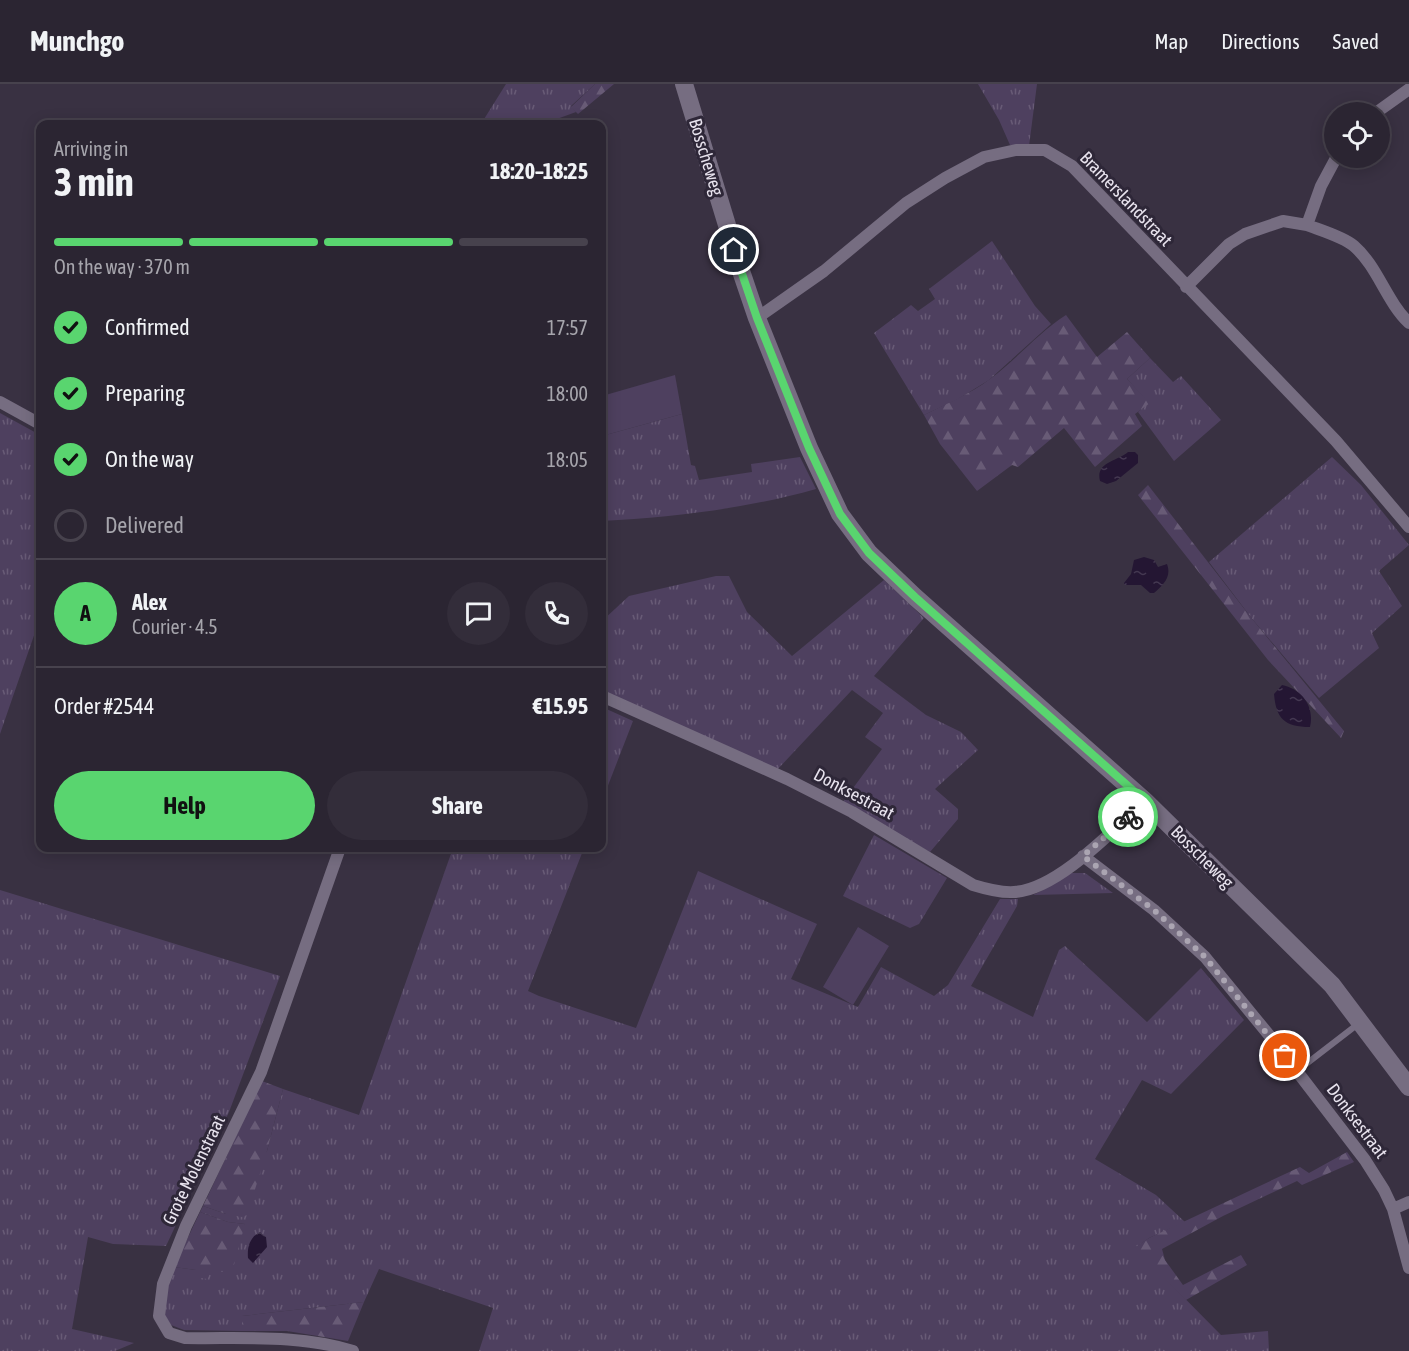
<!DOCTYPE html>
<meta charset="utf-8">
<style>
body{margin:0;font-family:"Asap Condensed",sans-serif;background:#332d3a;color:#f1f3f6;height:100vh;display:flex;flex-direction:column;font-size:22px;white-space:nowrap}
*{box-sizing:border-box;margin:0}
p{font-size:20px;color:#a6a5ac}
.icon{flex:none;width:33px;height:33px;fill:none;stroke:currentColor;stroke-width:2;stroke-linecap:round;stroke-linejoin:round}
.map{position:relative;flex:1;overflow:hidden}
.details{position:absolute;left:36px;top:36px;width:570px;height:732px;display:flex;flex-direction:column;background:#2b2532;border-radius:12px;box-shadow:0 3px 15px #0003,0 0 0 2px #47424d}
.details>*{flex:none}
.controls{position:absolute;left:1324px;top:18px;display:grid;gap:12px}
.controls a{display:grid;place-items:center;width:66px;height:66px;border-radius:50%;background:#2b2532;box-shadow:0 3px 15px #0003,0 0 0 2px #47424d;font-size:30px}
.pin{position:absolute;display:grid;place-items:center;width:51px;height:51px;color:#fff;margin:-26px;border:3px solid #fff;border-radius:50%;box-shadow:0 2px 6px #0007}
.courier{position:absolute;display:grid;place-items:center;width:60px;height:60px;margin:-30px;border:4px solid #59d56f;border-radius:50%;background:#fff;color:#222;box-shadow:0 2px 8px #0007}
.headline em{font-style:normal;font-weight:700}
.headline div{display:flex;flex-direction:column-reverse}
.headline{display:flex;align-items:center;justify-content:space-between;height:102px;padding:0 18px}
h1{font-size:39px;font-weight:700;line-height:45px}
.bar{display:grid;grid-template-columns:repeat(4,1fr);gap:9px 6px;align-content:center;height:72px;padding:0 18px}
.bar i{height:8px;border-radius:4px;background:#47424d}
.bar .current{background:#59d56f}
.bar p{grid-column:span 4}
.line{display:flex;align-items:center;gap:15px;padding:0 18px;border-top:2px solid #47424d}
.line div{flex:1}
.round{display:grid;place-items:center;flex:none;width:63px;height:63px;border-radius:32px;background:#332d3a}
ol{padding:0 18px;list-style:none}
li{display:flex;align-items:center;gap:18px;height:66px}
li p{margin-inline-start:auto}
li .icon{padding:6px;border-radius:50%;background:#59d56f;color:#111;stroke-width:4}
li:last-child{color:#a6a5ac}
li i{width:33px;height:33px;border:3px solid #47424d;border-radius:50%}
.cta{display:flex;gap:12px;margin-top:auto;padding:12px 18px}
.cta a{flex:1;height:69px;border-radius:36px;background:#59d56f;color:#111;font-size:24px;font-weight:700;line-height:69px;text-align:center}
.cta a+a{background:#332d3a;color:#f1f3f6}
header{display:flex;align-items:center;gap:36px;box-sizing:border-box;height:84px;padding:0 30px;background:#2b2532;border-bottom:2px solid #47424d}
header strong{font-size:28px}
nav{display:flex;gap:33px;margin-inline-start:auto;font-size:21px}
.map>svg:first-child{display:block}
.grass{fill:url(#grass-tufts)}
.forest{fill:url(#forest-firs)}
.pitch{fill:#4e405f}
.water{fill:url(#water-ripples)}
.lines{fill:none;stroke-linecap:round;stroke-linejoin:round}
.lane{stroke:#766d81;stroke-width:6}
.street{stroke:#766d81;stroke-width:12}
.secondary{stroke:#766d81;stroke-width:18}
.done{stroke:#aba5b2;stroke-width:6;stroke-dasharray:0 10.8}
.route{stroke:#59d56f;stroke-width:8}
.labels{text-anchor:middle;stroke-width:6;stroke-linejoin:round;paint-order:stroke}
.street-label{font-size:18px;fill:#e8e3ee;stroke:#2e2738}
</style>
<header>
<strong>Munchgo</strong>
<nav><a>Map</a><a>Directions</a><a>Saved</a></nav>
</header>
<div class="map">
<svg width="1409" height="1267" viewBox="0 0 1409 1267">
<defs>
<pattern id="grass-tufts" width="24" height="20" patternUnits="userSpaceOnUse" patternTransform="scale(1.5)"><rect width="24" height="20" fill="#4e405f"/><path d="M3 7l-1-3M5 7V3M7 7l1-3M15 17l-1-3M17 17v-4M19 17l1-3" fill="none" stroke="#685b76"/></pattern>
<pattern id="forest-firs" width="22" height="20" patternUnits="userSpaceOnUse" patternTransform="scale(1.5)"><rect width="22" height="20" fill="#4e405f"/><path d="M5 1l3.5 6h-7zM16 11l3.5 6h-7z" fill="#685b76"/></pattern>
<pattern id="water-ripples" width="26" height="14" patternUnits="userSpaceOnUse" patternTransform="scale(1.5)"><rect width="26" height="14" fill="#241633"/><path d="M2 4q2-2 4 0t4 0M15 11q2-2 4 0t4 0" fill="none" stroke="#443851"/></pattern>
</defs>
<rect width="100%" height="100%" fill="#393142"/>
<path class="grass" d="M506 0H595L571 22 576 28 543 40H481Z
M978 0H1037L1029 62 1010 61 999 36Z
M992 157 1035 222 1051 240 989 296 958 315 924 331 874 249 911 221 918 227 935 215 929 205Z
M1150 274 1173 298 1181 292 1221 336 1174 377 1138 328 1149 319 1127 295Z
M0 329 40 351V534L0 650Z
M682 330 691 381 695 382 699 396 752 388 751 380 800 373 816 405C745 425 674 433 602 437V352Z
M1332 373 1361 401 1409 461 1379 487 1402 522 1372 549 1379 564 1319 614 1253 536 1209 478Z
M716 492H729L747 528 792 572 884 496 924 534 874 592 926 631 961 648 978 666 935 705 958 725V735L930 768 842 719 882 665 865 653 883 629 852 606 776 687 602 608V537L629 512Z
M602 623 633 637 602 717Z
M874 751 947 794 919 840 910 844 843 812Z
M453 764H584L528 907 539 912 636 944 698 787 817 840 791 895 858 923 881 883 934 912 948 901 1000 815H1018L1017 822 971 902 1033 933 1059 866 1065 862 1147 938 1201 884 1244 936 1171 1010 1142 996 1095 1075 1156 1111 1185 1138 1149 1154 1135 1164 1221 1251 1268 1247 1269 1267H479L493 1224 379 1185 364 1218 242 1232V1247L184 1246 171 1241 164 1230 169 1196 174 1183 211 1188 245 1140 228 1138 200 1128 203 1122 226 1130 267 1067 283 1005 359 1031Z
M1065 789H1085L1113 809 1033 811 1043 806Z
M0 806 280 892 229 1028 166 1162 113 1160 88 1153 72 1245 134 1259 115 1267H0Z"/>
<path class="forest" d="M595 0H614L578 30 571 23Z
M1066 231 1097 273 1127 248 1150 274 1127 295 1150 319 1135 330 1142 342 1095 383 1064 344 1018 383 1012 381 977 407 940 360 924 331C946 320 970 310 990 295 1017 275 1038 249 1066 231Z
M1148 401 1253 536 1344 647 1341 654 1268 576 1138 411Z
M262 997 283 1005 267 1067 247 1131 242 1133 226 1130 203 1122Z
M1347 1068 1354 1078 1302 1101 1297 1097 1223 1132 1162 1165 1165 1176 1183 1201 1241 1171 1247 1181 1186 1216 1134 1164 1149 1154 1300 1083 1309 1089Z
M200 1128 228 1138 245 1140 232 1188H211L207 1195 196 1193V1186L174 1183Z
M364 1218 348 1257 287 1247H242V1232Z"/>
<path class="pitch" d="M675 291 682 330 602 352V312Z
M858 843 889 862 853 921 823 903Z"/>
<path class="water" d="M1128 368H1135L1138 371V379L1116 397 1107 400 1100 397C1095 378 1118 377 1128 368Z
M1144 473 1154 476 1158 483 1167 480C1172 493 1163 501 1154 509H1150L1141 501H1125L1124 499 1131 490 1134 476Z
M1282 601C1302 605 1315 623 1310 643 1284 643 1276 634 1274 610Z
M260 1148 266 1153 267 1163 253 1179 248 1174C247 1163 250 1153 260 1148Z"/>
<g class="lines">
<path class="lane" d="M1297 987 1358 940"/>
<path class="street" d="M1377 28 1409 5
M1307 141C1320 146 1344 153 1354 162 1378 183 1386 217 1409 239
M1186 203 1229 160 1245 150 1283 137 1307 141 1321 102 1336 74
M757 234 824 187 906 119 945 94 984 73 1016 66H1045L1072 82 1336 357 1409 443
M0 318 40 340
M602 612 787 695 852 728 973 801C986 805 1000 809 1014 808 1057 806 1114 745 1145 717
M340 764 261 988 186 1142 163 1200 159 1232 169 1249 185 1254C241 1255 299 1250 353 1267
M1083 772 1154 826 1205 873 1273 956 1365 1076 1384 1106 1393 1125 1409 1184
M1393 1125 1409 1118"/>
<path class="secondary" d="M684 0 741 187 757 234 809 364 840 430 869 469 915 513 1145 717 1332 901 1409 1003"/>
</g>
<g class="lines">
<path class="done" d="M1128 733 1083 772 1154 826 1205 873 1285 972"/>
<path class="route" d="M734 166 757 234 809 364 840 430 869 469 915 513 1145 717 1128 733"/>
</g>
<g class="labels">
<g class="street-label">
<text transform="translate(706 73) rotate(73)" y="6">Bosscheweg</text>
<text transform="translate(1126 115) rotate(46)" y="6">Bramerslandstraat</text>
<text transform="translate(854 710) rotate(28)" y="6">Donksestraat</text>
<text transform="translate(1202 773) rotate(45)" y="6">Bosscheweg</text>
<text transform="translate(1357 1037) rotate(53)" y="6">Donksestraat</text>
<text transform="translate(194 1086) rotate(-64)" y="6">Grote Molenstraat</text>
</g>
</g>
</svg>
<div class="controls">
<a><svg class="icon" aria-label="locate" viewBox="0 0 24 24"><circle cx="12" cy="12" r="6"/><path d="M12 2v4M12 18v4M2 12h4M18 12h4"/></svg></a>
</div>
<div class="pin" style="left:1285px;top:972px;background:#ea580c"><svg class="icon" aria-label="bag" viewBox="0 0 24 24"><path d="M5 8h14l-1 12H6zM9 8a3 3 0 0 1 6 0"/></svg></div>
<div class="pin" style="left:734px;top:166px;background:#1f2937"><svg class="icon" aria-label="home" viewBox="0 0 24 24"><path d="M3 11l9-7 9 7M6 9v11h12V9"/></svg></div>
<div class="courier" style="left:1128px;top:733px"><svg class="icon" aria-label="bike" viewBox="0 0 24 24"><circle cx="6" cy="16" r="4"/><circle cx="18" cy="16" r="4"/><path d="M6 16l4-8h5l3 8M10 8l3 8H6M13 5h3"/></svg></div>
<section class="details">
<div class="headline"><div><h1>3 min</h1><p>Arriving in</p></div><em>18:20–18:25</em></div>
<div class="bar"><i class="current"></i><i class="current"></i><i class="current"></i><i></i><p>On the way · 370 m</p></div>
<ol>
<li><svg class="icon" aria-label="check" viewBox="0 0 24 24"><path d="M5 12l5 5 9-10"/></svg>Confirmed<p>17:57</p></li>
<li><svg class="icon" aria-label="check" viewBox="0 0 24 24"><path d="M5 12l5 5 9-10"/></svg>Preparing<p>18:00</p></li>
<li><svg class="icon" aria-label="check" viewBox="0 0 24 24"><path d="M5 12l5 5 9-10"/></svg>On the way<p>18:05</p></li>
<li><i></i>Delivered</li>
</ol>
<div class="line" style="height:108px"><b class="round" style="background:#59d56f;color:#111">A</b><div><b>Alex</b><p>Courier · 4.5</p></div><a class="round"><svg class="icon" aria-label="chat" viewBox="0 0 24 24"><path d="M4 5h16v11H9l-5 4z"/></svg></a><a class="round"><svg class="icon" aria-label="phone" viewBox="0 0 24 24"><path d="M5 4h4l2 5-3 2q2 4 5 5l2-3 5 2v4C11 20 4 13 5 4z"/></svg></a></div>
<div class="line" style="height:78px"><div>Order #2544</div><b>€15.95</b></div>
<div class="cta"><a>Help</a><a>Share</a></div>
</section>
</div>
